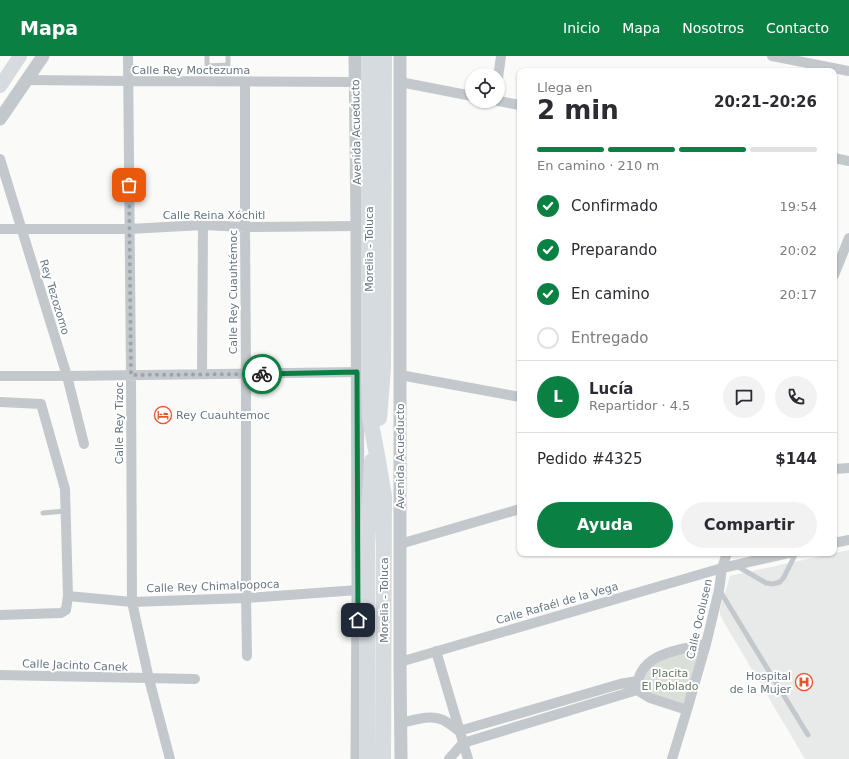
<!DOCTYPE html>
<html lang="es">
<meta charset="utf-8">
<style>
body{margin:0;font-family:"DejaVu Sans",sans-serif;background:#f2f2f3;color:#2b2b33;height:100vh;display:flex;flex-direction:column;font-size:15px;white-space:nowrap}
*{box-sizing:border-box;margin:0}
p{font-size:13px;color:#7c7c81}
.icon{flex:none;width:22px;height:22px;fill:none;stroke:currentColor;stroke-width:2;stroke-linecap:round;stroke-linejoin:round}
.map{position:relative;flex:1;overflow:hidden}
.sheet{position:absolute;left:517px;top:12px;width:320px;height:488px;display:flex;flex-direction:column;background:#fff;border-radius:8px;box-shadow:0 1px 3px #0004}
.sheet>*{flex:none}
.fabs{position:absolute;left:465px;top:12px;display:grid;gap:8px}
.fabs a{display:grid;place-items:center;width:40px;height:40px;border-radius:50%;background:#fff;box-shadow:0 1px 3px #0004;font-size:20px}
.pin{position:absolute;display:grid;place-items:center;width:34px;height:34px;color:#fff;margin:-17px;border-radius:8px;box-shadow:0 2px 6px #0006}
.courier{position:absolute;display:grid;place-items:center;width:40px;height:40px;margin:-20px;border:3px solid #0b8043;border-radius:50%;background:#fff;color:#222;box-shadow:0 1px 5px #0007}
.headline em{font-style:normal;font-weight:700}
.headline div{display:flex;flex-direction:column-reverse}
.headline{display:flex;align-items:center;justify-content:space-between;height:68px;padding:0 20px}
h1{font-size:26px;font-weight:700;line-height:30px}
.bar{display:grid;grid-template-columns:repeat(4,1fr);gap:6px 4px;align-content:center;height:48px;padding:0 20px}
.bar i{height:5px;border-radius:3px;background:#e1e1e2}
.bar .on{background:#0b8043}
.bar p{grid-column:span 4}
.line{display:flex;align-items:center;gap:10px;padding:0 20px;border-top:1px solid #e1e1e2}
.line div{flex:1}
.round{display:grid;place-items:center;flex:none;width:42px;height:42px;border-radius:21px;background:#f2f2f3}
ol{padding:0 20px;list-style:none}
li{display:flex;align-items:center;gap:12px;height:44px}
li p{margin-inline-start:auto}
li .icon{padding:4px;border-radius:50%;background:#0b8043;color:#fff;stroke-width:4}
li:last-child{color:#7c7c81}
li i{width:22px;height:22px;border:2px solid #e1e1e2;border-radius:50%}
.cta{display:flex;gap:8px;margin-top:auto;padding:8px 20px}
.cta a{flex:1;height:46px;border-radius:24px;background:#0b8043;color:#fff;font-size:16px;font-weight:700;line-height:46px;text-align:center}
.cta a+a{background:#f2f2f3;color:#2b2b33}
header{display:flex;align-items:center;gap:24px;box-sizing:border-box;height:56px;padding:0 20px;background:#0b8043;color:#fff}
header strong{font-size:19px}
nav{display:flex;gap:22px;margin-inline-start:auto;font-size:14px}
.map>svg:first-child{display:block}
.built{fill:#e8e9e9}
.green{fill:#dadfd7}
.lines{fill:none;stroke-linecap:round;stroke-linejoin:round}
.service{stroke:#c3c8cc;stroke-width:5}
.minor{stroke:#c3c8cc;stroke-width:10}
.tertiary{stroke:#c3c8cc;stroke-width:13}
.secondary{stroke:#d6dbdf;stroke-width:14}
.primary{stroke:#d6dbdf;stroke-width:16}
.done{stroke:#99a4ac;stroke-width:4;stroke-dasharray:0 7.2}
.route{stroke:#0b8043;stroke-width:5}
.labels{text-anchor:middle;stroke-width:4;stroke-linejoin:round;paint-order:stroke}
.street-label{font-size:11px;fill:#657683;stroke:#fff}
.poi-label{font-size:11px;fill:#657683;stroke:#fff;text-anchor:start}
.park-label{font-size:11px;fill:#687a64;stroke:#fff}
</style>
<header>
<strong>Mapa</strong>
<nav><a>Inicio</a><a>Mapa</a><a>Nosotros</a><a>Contacto</a></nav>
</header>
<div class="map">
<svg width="849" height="703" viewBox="0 0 849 703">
<rect width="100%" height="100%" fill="#fafaf8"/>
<path class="built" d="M849 494V703H805L722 563 720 558V553L730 520Z"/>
<path class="green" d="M697 593 700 597 684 651C677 649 654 643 649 639 645 635 642 629 643 623 646 603 681 597 697 593Z"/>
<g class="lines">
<path class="service" d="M207 0V10L228 9V0
M43 457 65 455
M737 510 766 527 773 528 780 526 784 521 796 497
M720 535 808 679"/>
<path class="minor" d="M128 0 131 319 132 546 149 623 170 703
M772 0 849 15
M498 22 501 0
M26 24 128 25 356 26
M245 26V171L246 318V542L247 600
M400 26 472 40
M498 45 520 49
M834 102 849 105
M0 103 67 320 84 388
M0 173H129L203 169 245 171 357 170
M834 219 849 182
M202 318 203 169
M400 319 520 341
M0 320H67L357 316
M0 346 41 348 65 433 68 540 66 554 61 557 0 559
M834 413 849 412
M834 487 849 484
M400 488 520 453
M68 540 132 546 246 542 358 534
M436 595 468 703
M400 606 722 512 789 497
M0 619 195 623
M687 654 650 642 637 634C637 597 678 594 706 588
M401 667C414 664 430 658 443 664 449 667 454 671 459 675L620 628 637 625
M449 703 463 687 637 634
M672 703 687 654 706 588 719 534 722 512 727 497"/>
<path class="tertiary" d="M355 0 357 170 358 534 357 703
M400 0V606L401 703
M0 63 43 0"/>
<path class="secondary" d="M0 30 20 0"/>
<path class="primary" d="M369 0V324L370 363 377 399 384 440 383 703
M379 362 383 313 384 0
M367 703V489L372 405"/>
</g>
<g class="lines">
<path class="done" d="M129 129 131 319 262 318"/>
<path class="route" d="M262 318 357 316 358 564"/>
</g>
<defs>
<g id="hotel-ring" transform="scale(0.9)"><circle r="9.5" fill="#fff" stroke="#e4572e" stroke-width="1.5"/><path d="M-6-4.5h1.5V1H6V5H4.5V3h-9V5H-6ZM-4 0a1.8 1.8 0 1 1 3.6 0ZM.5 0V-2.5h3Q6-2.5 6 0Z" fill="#e4572e"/></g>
<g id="hospital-ring" transform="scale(0.9)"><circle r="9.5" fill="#fff" stroke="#e4572e" stroke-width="1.5"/><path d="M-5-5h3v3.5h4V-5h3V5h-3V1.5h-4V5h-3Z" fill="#e4572e"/></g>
</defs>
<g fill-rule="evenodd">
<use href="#hotel-ring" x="163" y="359"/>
<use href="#hospital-ring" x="804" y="626"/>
</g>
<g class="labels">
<g class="street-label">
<text x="191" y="18">Calle Rey Moctezuma</text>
<text transform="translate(356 76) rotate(-91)" y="4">Avenida Acueducto</text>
<text x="214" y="163">Calle Reina Xóchitl</text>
<text transform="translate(369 193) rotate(-90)" y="4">Morelia - Toluca</text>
<text transform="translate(233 236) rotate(-90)" y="4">Calle Rey Cuauhtémoc</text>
<text transform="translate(55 241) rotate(73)" y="4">Rey Tezozomo</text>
<text transform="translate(119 367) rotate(-90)" y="4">Calle Rey Tizoc</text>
<text transform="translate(400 400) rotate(-90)" y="4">Avenida Acueducto</text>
<text transform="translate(213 530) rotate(-2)" y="4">Calle Rey Chimalpopoca</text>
<text transform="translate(384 544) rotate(-90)" y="4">Morelia - Toluca</text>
<text transform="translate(557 547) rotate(-16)" y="4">Calle Rafaél de la Vega</text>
<text transform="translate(699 563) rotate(-77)" y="4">Calle Ocolusen</text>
<text transform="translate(75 609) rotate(2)" y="4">Calle Jacinto Canek</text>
</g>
<g class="poi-label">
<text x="176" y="363">Rey Cuauhtemoc</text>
<text x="791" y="624" text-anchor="end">Hospital<tspan x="791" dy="13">de la Mujer</tspan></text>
</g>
<g class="park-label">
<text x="670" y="621">Placita<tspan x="670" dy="13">El Poblado</tspan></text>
</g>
</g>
</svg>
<div class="fabs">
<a><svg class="icon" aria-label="locate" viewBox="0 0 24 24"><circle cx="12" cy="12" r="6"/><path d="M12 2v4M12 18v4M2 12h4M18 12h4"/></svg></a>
</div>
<div class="pin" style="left:129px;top:129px;background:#ea580c"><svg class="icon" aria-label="bag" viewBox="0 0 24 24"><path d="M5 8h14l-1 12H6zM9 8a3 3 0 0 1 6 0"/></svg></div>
<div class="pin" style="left:358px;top:564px;background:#1f2937"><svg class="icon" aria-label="home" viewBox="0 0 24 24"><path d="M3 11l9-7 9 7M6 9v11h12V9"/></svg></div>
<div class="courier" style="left:262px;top:318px"><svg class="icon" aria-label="bike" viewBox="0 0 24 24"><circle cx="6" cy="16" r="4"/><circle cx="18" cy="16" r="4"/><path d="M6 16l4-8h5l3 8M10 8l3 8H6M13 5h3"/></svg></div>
<section class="sheet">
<div class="headline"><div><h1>2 min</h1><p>Llega en</p></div><em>20:21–20:26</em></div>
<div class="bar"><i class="on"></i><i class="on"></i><i class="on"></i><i></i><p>En camino · 210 m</p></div>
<ol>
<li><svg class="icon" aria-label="check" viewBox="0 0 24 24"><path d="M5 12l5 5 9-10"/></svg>Confirmado<p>19:54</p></li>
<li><svg class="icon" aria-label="check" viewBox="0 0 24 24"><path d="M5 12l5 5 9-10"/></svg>Preparando<p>20:02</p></li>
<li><svg class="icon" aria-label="check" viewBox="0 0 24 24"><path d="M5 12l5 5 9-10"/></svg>En camino<p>20:17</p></li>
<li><i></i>Entregado</li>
</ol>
<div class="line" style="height:72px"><b class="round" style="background:#0b8043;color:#fff">L</b><div><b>Lucía</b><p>Repartidor · 4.5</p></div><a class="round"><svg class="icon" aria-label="chat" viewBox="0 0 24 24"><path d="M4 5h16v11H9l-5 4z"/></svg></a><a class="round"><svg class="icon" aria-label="phone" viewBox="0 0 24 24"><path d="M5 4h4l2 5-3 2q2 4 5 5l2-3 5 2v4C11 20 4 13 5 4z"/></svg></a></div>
<div class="line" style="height:52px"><div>Pedido #4325</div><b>$144</b></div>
<div class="cta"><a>Ayuda</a><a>Compartir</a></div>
</section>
</div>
